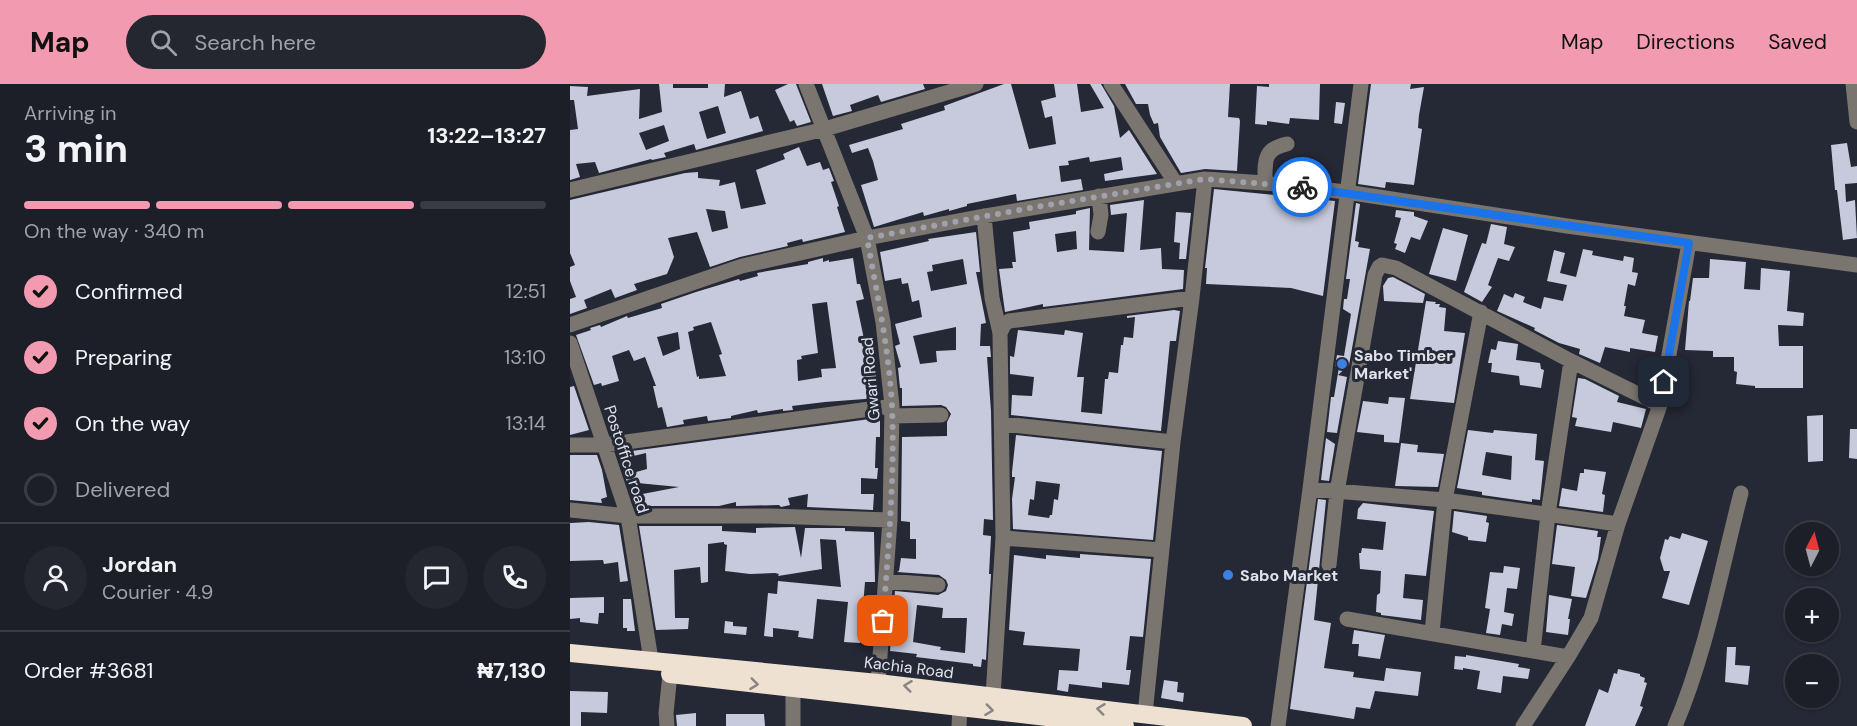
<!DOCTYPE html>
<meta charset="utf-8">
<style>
body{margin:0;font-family:"DM Sans",sans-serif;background:#252730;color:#f1f3f6;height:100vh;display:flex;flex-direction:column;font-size:22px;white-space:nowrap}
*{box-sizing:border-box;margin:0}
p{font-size:20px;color:#a0a2a8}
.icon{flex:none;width:33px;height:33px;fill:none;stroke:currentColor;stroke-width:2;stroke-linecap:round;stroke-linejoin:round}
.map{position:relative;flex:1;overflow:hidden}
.details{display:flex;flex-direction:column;background:#1c1e28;width:570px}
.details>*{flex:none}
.needle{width:39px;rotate:6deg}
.buttons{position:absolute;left:1215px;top:438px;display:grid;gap:12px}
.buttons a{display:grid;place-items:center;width:54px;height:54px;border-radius:50%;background:#1c1e28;box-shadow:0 2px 4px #0004,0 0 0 2px #3a3c45;font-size:30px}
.pin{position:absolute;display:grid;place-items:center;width:51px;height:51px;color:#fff;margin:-26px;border-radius:12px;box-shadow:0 3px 9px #0006}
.courier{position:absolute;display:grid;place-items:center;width:60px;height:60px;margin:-30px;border:4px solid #1a73e8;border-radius:50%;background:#fff;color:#222;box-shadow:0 2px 8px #0007}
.headline em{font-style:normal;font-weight:700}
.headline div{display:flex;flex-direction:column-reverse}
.headline{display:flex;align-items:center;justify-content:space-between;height:102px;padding:0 24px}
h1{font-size:39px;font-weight:700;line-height:45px}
.bar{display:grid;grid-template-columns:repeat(4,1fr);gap:9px 6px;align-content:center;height:72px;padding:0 24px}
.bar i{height:8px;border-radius:4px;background:#3a3c45}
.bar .on{background:#f29ab0}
.bar p{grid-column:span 4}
.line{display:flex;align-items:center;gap:15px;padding:0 24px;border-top:2px solid #3a3c45}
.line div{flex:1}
.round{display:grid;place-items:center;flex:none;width:63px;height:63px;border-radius:32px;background:#252730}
ol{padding:0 24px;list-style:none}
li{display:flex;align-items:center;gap:18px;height:66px}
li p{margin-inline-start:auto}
li .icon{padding:6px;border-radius:50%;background:#f29ab0;color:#111;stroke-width:4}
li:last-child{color:#a0a2a8}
li i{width:33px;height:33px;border:3px solid #3a3c45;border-radius:50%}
header{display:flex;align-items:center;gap:36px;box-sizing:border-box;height:84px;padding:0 30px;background:#f29ab0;color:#111}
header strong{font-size:28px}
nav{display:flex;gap:33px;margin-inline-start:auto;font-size:21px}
.search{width:420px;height:54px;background:#252730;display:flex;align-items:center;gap:15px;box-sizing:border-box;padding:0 21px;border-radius:33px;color:#a0a2a8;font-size:22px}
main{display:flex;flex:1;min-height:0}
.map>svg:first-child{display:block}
.building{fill:#c6cadc;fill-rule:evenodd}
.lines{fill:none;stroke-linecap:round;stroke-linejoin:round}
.minor{stroke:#7b756f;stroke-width:15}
.highway{stroke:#eee1d2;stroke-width:18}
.oneway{stroke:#8a8484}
.done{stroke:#9fa2ac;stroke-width:6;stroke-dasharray:0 10.8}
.route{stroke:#1a73e8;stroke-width:8}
.shop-dot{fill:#3f7fe0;stroke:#252835;stroke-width:2}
.labels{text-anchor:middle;stroke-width:6;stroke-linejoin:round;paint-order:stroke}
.poi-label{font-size:16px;font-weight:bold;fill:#e0e3ec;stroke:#252835;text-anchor:start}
.street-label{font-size:16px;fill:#e0e3ec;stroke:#252835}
</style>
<header>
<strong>Map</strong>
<div class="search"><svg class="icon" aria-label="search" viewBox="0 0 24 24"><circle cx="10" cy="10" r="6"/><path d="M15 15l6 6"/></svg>Search here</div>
<nav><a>Map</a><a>Directions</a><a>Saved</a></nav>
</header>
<main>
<section class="details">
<div class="headline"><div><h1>3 min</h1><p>Arriving in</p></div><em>13:22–13:27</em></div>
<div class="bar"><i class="on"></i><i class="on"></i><i class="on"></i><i></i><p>On the way · 340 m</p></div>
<ol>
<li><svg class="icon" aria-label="check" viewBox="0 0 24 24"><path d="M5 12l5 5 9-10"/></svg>Confirmed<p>12:51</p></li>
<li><svg class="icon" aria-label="check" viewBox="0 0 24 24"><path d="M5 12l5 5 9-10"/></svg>Preparing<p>13:10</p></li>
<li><svg class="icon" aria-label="check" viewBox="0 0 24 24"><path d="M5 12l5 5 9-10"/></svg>On the way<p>13:14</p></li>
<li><i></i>Delivered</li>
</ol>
<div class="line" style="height:108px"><a class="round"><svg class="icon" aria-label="person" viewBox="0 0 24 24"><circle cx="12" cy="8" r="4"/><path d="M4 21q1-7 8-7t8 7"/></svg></a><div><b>Jordan</b><p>Courier · 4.9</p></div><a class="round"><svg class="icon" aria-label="chat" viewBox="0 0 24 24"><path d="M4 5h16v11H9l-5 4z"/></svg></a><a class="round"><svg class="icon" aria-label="phone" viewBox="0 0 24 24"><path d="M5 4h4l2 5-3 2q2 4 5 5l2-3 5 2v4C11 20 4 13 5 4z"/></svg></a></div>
<div class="line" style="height:78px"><div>Order #3681</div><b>₦7,130</b></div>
</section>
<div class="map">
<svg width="1287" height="642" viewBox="0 0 1287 642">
<rect width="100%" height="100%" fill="#252835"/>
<path class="building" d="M89 0H103V4H138V0H155L154 13 171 7 180 35 188 32 193 47 126 66 124 60 94 69 96 73 82 76 81 75 29 89 25 78 6 80 10 93 0 96V46L8 45 4 16H0V2L18 3 17 12 70 5 69 35 92 28ZM148 22 156 49 137 55 129 28ZM94 41 99 57 76 66 69 49Z
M218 0H226L241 38 227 42 224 36 220 38 205 6Z
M252 0H353L355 5 311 18 308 11 280 21 282 27 263 32Z
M434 0H441L459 65 486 60 482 32 475 34 471 17 486 13 484 0H507L511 28 534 24 520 0H531L544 22 550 54 559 46 587 90 535 97 534 90 553 86 551 73 520 78 519 73 498 77 499 81 489 82 491 98 511 95 513 106 447 117 446 110 397 120V122L379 127V125L354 132 353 128 304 143 291 101 308 96 303 77 298 64 282 69 279 61 333 45 331 40 375 26 374 22Z
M555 0H660L658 33 669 34 670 37 667 87 635 85 611 89 590 53 588 39 584 40 580 31 578 20H566Z
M699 0H750L749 36 720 34 719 40 697 37V41L685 40 687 2 699 3Z
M801 0H841L840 5 854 3 849 31 848 44 852 45 844 101 816 98 815 104 788 100Z
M766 18 775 19 772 40 764 39Z
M1277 59 1281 83 1287 82V99L1275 100 1276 118 1285 116 1287 154 1273 156 1267 106H1265L1261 61Z
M229 63 237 82 250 78 253 86 259 84 264 97 261 98 269 122 267 123 275 148 233 158 232 155 217 159 218 162 170 173 140 183 127 148 98 154 104 173 97 190 64 200 67 206 45 214 41 205 14 216 17 224 0 230V215L6 213 0 197V183L5 181 0 169V116L115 89 128 88V94L150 96 149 102 165 98 171 125 196 120 186 86 215 75 213 70ZM136 125 155 127 158 144 142 148Z
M644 105 765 117 753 212 721 204 636 200 637 184H635Z
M574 116 570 166 591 164 592 185 614 186 613 205 473 223V220L435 228 429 185 443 184 442 178H446L443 148 460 145 459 138 506 130V127L520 124 519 166 554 168 557 129 541 131 540 121ZM506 147 507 165 487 168 485 150Z
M786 119 790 120 785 157 789 158 788 163 800 165 779 281 768 291 777 293 767 349 757 348 761 313H764L769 283 765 282 767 271 774 272 781 230 773 225 774 215H777L780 195H776Z
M826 126 844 128V132L858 137 850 156 841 153 835 169 825 165 827 160 824 159 831 134 825 133Z
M606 128 621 129 616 175H609L610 159 604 158Z
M921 140 937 143 934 160 945 163 939 177 928 174 918 201 922 203 912 218 894 208 912 159 916 160Z
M873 144 898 151 886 197 859 190Z
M406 148 410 188H406L416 239 411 240 410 262H420L421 273H417L421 327 423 436 414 435 413 451 421 452 419 490H421L416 576 412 575 411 583 403 582V580L346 573 347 570 320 567 325 507 368 511 376 507 378 501 376 496 369 491 327 488 329 487 331 474 346 475V455H340V438L331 437 332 353 377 352V338L381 330 376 323 371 321 332 322V304H330L328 284 331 283 325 262 330 260 325 240 352 233 349 216 342 218 338 199 332 200 331 194 315 197 310 168 359 157 358 155ZM393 175 397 200 361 207 357 188 363 187 362 181ZM386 243V266L366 267 367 278 350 280 343 252ZM347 521 373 524 372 534H397L395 569 370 566 371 563 343 558Z
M1013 165 1023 167 1022 171 1053 177 1054 172 1064 174 1062 188 1068 189 1065 202 1058 200 1054 222H1056L1054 232 1075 236 1072 249 1088 252 1085 268 1060 264V268L1035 263 1030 279 1009 270 1010 265 989 259 964 246 965 244 927 227 934 210 943 214 945 209 955 213 953 218 971 225 974 213 993 217 997 201 977 197 984 166 995 169 990 189 1006 193Z
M253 174V178L259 176V178L283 174 287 200H290L294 215 286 217 294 255 301 253 304 268 308 314 255 318 222 322 223 326 213 327V325L188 329 187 326 161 332V334L138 337 137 332 113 336 114 340 97 343 92 323 88 324 83 302H86L75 273 64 277 59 266 42 272 49 297 32 302 31 299 24 301 6 251 21 246 20 244 30 241 31 243 57 232 58 234 92 224 91 220 126 208 169 195 170 197 188 192 187 189 238 180V178ZM257 218 266 284 251 285 252 293 228 297 227 276 232 275 231 272 248 269 242 220ZM141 238 152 270 149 271 156 292 129 295V292L127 293 118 248 124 246 123 243ZM108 248 110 265 93 272 87 253Z
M1140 175 1176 178 1174 205 1190 206 1191 184 1220 187 1217 227 1234 229 1233 242 1208 241 1209 262H1233V304H1185V302L1166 300 1167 288 1164 287V273H1143V267L1115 266 1119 217H1120L1123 194H1139Z
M823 193 855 210 853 219 814 217 813 202 818 194Z
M856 217 866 218 865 220H870L869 223 876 224 874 247 895 249 884 319 840 315Z
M604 226 610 227 606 257H600L591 347 441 331 442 311 462 312 464 293 440 290V272L444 273 448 246 494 251 495 246 513 249 507 293H514L511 328 532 330 535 295H538L539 288 548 289 551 261H553L554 253 563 254 565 233 557 234V232Z
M928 257 948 260 946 276 970 279 971 285 974 286 971 304 950 301 949 292 921 288 922 279H918L921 265 926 266Z
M1008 294 1015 295 1049 312 1047 318 1076 325 1071 344 1043 338 1041 348 1005 342 1007 334 1002 333Z
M4 302 19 346 0 351V303Z
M819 313 835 314 829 359 814 358V351L787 348 793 317 818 320Z
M1253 331V377L1238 378 1237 332Z
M300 335 310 336V353H306L305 384H308L307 395 291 394V410H304L303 426 237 423 238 410 218 414 220 421 211 423 209 421 166 422V418L149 422H65L62 412 109 403 57 398 47 369ZM76 369 77 385 59 390 55 374Z
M1280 345H1287V375L1279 374Z
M898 346 923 349 924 346 967 350 965 376 974 377 970 416 962 415V418L912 411V408L887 404ZM916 368 942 372 941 396 912 391Z
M446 351 592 367 583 456 443 445 442 415 445 393H442V388ZM466 397 490 400 488 416 484 415 482 431H480L479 434 458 431 460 415 464 416Z
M756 354 765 360 759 397 751 396Z
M831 359 848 361 847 368 874 370 868 403 825 402Z
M0 371H27L32 386 37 413 31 415 32 419 0 416Z
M1014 385 1036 388 1032 410 1035 411 1033 428 989 422 992 404 1007 407 1010 389H1014Z
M748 415 756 416 744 536 761 539 754 584 784 588 783 593 814 597 816 584 851 588 848 612 805 607 800 625 786 623 784 635 720 625Z
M793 419 864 427 856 492 835 490 833 514 853 516 851 536 811 531V529L806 528 807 511 810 509 811 487 790 485 789 469H791L792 464 813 466 816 438 787 435 788 425Z
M884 427 917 432 916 438 919 439 916 458 898 456V453L882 448Z
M19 438 49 441 58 497 50 498 48 478 34 480 33 476 0 477V439Z
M987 441 1028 447 1027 453H1031L1028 475 1016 514 1001 512 1005 483 982 480Z
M69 442H152V447L186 449V444L225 443 231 474 235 444H275V447L304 448 305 498H295L290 559 274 558 278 518 247 515 243 555 228 553 229 547 203 544V553L194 552 198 509 207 510 208 497 271 503 266 456 250 455 252 485 208 492 209 490 205 489 180 490 155 487 157 461 154 460V458L138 460V498L131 499 130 483 104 486 105 534H119L118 545 86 546Z
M1112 449 1138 457 1119 521 1092 514 1100 487H1094L1090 474 1095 455 1098 456 1100 452 1110 455Z
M510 470 581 475 573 553 560 552 556 586H561L559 601 532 598V604L499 600 498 608 487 606 489 586 508 587 510 565 453 561 455 548 439 546 444 471 476 475V471L510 474Z
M934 482 950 484 947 505 937 504 934 528 944 530 942 542 932 540 930 551 916 549 920 525 915 524 920 488 933 489Z
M979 511 1002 515 998 535H1000L998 551 976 548Z
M34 513V529H29L28 540 10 538V534L0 535V514Z
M53 515H61L65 547H57V544H53Z
M155 537 163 538V542L177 543 176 551 154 549Z
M784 546 815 551 810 575 788 572 789 560H782Z
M1157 563H1166L1165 581 1180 582 1178 601 1155 598Z
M896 571 949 580 948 583 960 585 958 595 933 592 931 609 907 605 910 587 893 584V586L884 585 885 572 896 573Z
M1048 585 1070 590V592L1075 594 1074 598 1077 599 1070 622 1073 623 1065 642H1015L1029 605 1038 609 1044 589 1047 590Z
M594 596 608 598 607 608 614 609 613 618 591 614Z
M0 607 38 608 37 629 11 628V642H0Z
M126 629V642H107L106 631Z
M156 630H194L195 642H156Z"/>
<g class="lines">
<path class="minor" d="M236 0 297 154 313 238 322 322 320 436 308 599
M541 0 605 98
M1283 0 1287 38
M695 99C695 77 693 65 717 60
M0 106 255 45 406 0
M414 132 422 214 430 249
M528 148 531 131 529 112
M0 241 172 182 297 154 414 132 635 95 695 99 776 108 997 142 1287 181
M0 259 58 432 81 576
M322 332 371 331
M433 340 603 358
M0 361H34L322 322
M740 405 875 416 1048 440
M0 426 58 432H200L320 436
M433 454 592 466
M759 481 767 408 805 191 809 183 812 181 826 184 1001 277 1090 321
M316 497 368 501
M777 535 998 573
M862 549 875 416 911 228
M963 567 978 430 1001 277
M423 612 433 454 430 249 434 241 439 237 622 214
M575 630 603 358 622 214 635 95
M97 642 96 629 100 590
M223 642V604
M389 642 390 622
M708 642 740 405 791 0
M953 642 998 573 1021 534 1048 440 1090 321 1119 159
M1105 642C1136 570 1151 486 1171 409"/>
<path class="highway" d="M0 569 308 599 673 642
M100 590 555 642"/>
</g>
<defs><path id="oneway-chevron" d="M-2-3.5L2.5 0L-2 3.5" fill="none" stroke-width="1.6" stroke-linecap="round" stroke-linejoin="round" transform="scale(1.5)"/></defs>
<g class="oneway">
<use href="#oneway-chevron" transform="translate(184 600) rotate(7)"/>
<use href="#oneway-chevron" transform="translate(338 602) rotate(-173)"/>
<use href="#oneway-chevron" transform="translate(531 625) rotate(-173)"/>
<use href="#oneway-chevron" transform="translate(419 626) rotate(7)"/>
</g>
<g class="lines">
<path class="done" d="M313 537C318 466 325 394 322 322 319 266 307 210 297 154L460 124 635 95 732 103"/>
<path class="route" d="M732 103 1119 159 1094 298"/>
</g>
<g class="shop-dot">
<circle cx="772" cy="280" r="6"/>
<circle cx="658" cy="491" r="6"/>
</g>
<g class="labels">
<g class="poi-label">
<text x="784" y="277">Sabo Timber<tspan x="784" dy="18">Market'</tspan></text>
<text x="670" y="497">Sabo Market</text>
</g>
<g class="street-label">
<text transform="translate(300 295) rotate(-95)" y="6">Gwari Road</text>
<text transform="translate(57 375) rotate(72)" y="6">Postoffice road</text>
<text transform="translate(339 583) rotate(7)" y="6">Kachia Road</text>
</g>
</g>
</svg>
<div class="buttons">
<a><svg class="needle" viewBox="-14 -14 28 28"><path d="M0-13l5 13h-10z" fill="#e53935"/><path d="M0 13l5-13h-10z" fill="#a0a2a8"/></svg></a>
<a>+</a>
<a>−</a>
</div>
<div class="pin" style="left:313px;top:537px;background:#ea580c"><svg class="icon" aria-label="bag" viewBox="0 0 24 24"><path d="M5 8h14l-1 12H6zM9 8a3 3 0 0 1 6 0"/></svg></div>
<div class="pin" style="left:1094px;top:298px;background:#1f2937"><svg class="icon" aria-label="home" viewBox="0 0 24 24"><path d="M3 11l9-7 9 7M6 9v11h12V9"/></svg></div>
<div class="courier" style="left:732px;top:103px"><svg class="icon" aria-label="bike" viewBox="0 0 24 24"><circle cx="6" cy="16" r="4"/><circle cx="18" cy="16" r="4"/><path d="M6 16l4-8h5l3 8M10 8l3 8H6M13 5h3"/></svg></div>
</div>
</main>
